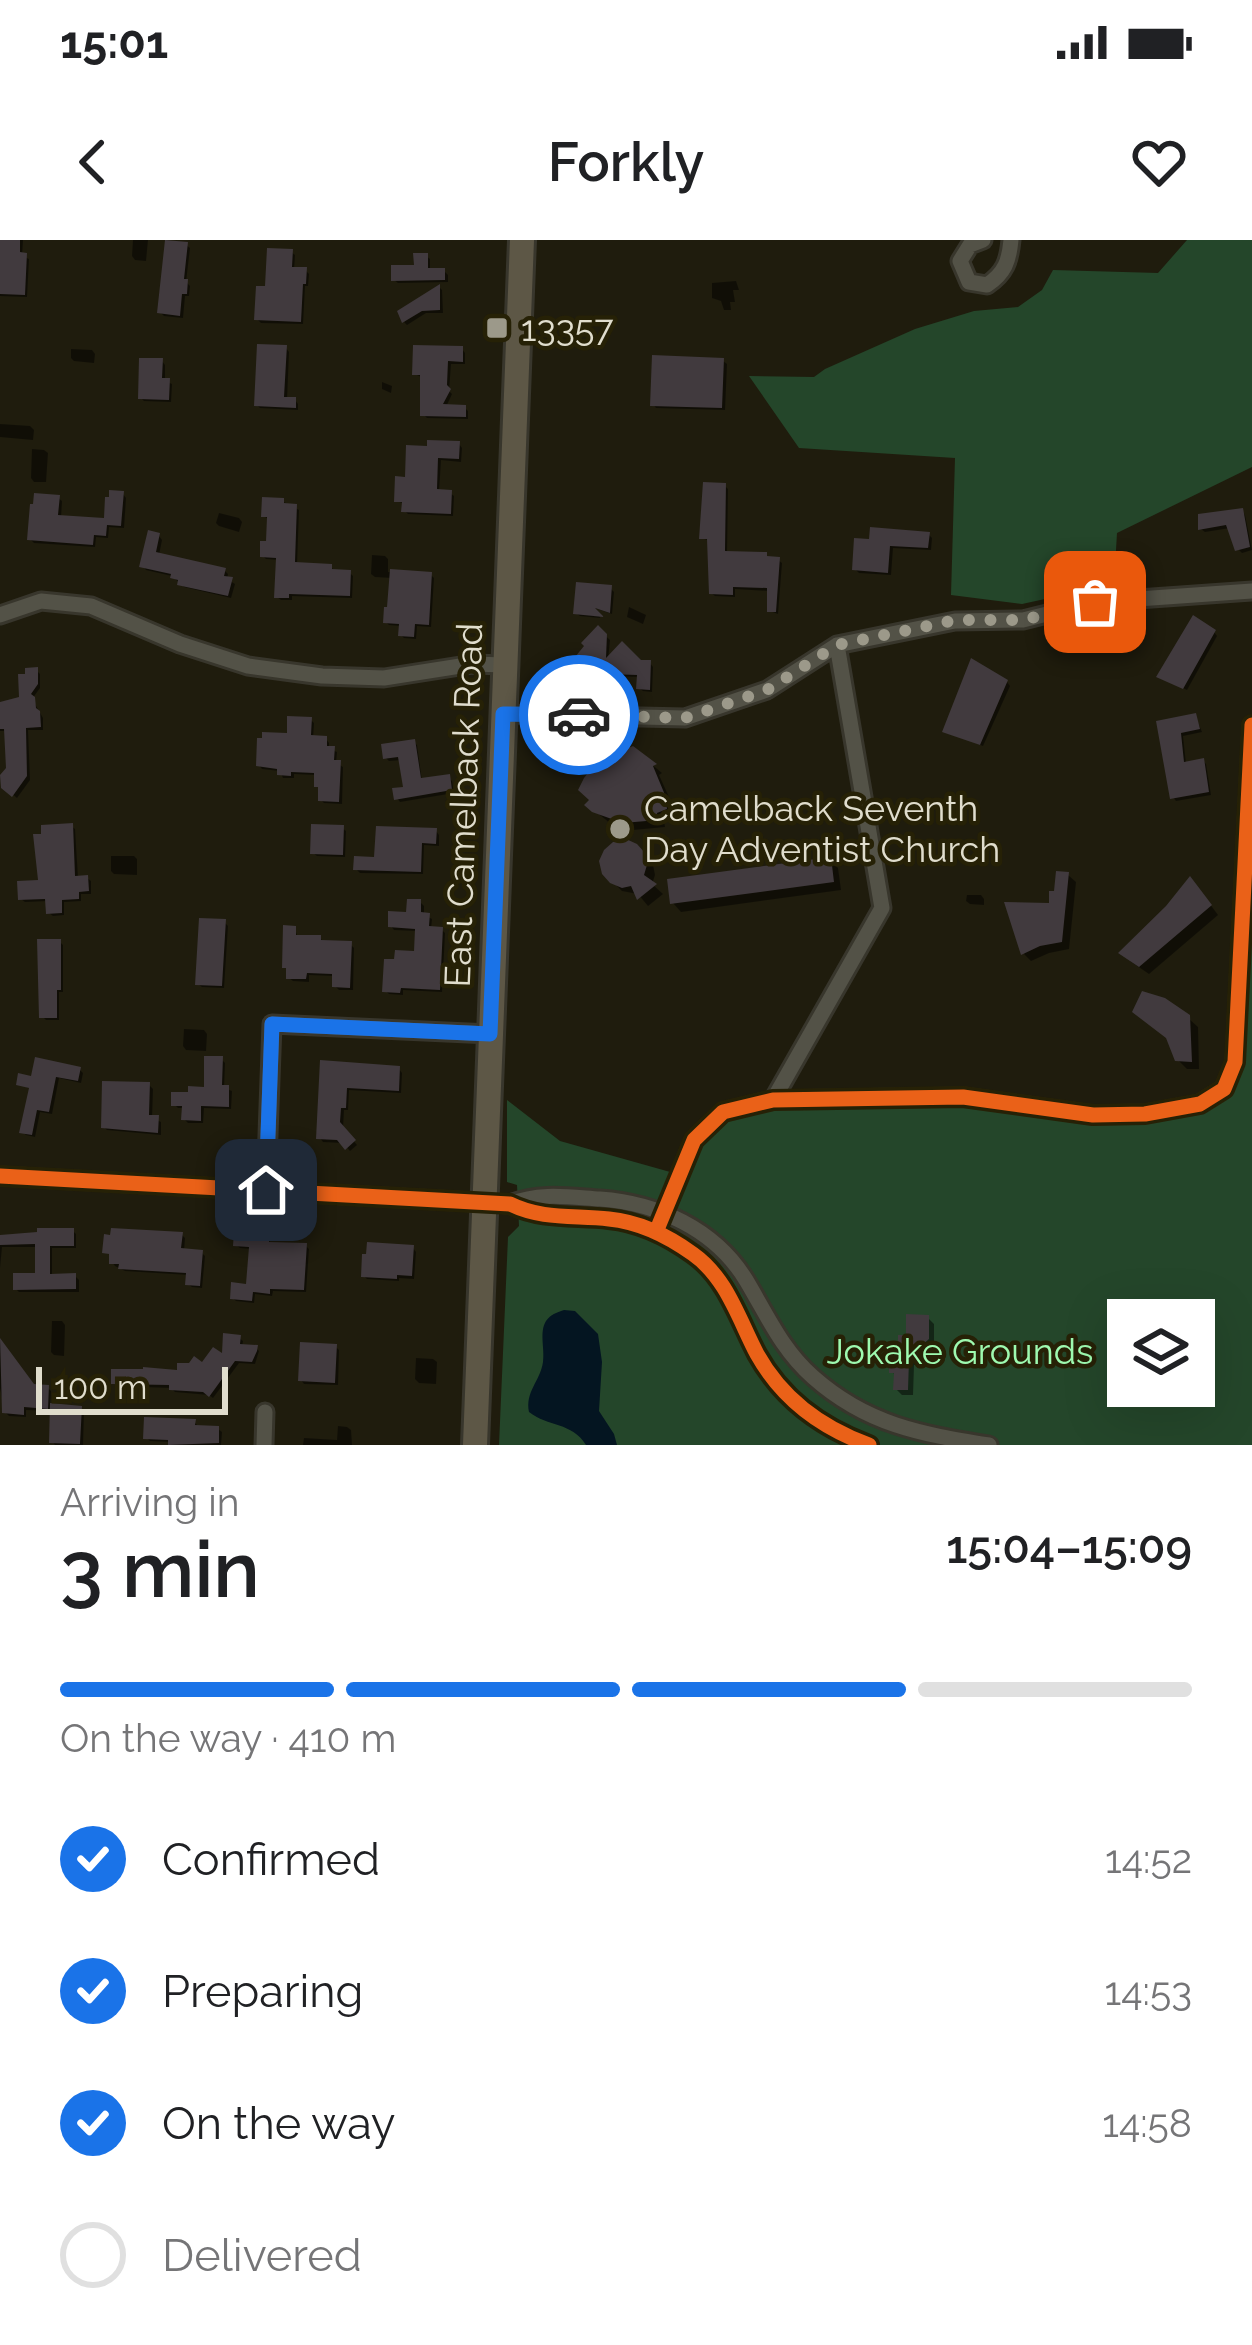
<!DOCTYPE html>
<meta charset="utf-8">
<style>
body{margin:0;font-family:Raleway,sans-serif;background:#f2f2f2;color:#202124;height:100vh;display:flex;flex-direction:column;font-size:45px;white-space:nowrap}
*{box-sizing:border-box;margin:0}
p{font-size:39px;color:#757577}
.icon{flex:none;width:66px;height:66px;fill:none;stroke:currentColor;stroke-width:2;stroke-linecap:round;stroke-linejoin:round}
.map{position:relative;height:1205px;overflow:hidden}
.side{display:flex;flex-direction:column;background:#fff;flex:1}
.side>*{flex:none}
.fabs{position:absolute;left:1107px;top:1059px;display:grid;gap:24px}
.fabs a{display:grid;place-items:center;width:108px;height:108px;border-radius:0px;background:#fff;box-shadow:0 12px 48px #0002;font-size:60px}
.scale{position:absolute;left:36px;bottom:30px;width:192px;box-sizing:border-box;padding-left:12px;border:6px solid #e0ddcd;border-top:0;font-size:33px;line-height:42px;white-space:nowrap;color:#e0ddcd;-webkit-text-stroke:9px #262106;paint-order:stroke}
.pin{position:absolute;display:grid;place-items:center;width:102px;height:102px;color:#fff;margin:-51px;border-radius:24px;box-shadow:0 6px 18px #0006}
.courier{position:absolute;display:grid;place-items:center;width:120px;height:120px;margin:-60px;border:9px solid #1a73e8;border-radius:50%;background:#fff;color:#222;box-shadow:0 3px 15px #0007}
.summary em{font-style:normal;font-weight:600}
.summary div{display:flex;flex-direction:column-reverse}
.summary{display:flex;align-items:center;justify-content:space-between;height:204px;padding:0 60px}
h1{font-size:78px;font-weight:600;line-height:90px}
.bar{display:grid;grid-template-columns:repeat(4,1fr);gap:18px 12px;align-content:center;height:144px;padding:0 60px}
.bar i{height:15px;border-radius:9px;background:#e0e0e0}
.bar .current{background:#1a73e8}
.bar p{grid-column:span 4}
ol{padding:0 60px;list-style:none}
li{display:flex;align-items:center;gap:36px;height:132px}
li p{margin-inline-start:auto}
li .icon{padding:12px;border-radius:50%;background:#1a73e8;color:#fff;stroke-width:4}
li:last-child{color:#757577}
li i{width:66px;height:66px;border:6px solid #e0e0e0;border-radius:50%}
.status{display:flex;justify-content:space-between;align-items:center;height:84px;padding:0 60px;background:#fff;direction:ltr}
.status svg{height:33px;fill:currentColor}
header{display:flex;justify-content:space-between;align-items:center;height:156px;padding:0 60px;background:#fff;font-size:54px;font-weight:600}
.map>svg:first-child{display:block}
.green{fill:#24462a;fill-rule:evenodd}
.water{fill:#041521}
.shadow{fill:#0007}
.building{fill:#413a3e}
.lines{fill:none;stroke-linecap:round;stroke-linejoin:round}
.street-casing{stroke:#38362c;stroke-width:21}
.primary-casing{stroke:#38362c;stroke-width:30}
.street{stroke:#535247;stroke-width:15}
.primary{stroke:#5d5746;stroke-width:24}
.cycleway-casing{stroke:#262106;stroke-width:22}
.cycleway{stroke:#ea6118;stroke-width:15}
.done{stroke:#9c998a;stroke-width:12;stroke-dasharray:0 21.6}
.route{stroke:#1a73e8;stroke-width:15}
.poi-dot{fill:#9c998a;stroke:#262106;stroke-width:4.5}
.labels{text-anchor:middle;stroke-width:9;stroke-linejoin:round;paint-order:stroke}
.poi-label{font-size:36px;fill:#e0ddcd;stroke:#262106;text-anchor:start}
.street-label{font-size:36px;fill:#e0ddcd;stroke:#262106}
.park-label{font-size:36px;fill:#9efab0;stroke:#262106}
</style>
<div class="status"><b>15:01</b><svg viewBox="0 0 49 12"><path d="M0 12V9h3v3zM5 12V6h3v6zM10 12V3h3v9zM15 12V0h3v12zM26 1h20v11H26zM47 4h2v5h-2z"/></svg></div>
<header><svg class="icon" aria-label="back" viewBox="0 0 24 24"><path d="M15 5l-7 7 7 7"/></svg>Forkly<svg class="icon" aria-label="heart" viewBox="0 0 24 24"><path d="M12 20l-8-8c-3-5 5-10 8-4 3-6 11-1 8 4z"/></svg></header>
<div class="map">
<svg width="1252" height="1205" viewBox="0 0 1252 1205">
<rect width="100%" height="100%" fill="#1f1c0d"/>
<path class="green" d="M1187 0H1252V227L1117 293 1114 344 1022 364 951 355 955 218 799 208 749 136 814 137 825 129 915 89 974 71 1018 67 1042 50 1053 30 1158 33Z
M1252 598V1205H499L508 997 519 986 517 945 507 942V860L560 901 688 937 702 903 721 883 735 876 776 868 818 865 886 867 948 863 1093 882 1228 853ZM1128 1080H1194V1146H1128Z"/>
<path class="water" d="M564 1070 575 1071 598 1094 602 1122 599 1171 614 1194 617 1205H586C572 1182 548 1187 529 1172 525 1151 540 1142 543 1122 545 1109 539 1092 546 1081 551 1074 556 1073 564 1070Z"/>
<path class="shadow" d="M0 0H23L22 16 29 19 27 57 0 56Z
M133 0H148L146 21 135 20 132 16Z
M186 5 190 8 186 42 190 46 189 56H185L183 78 164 76 160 72Z
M291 12 295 15 294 30H305L309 34 308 46H305L303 84 261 83 257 79 268 49Z
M426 16 430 19V31H444L448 35V42L398 43 394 40 417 28Z
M736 41 739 50H733L735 62H730L731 70H724L721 61 712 58V43Z
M440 48 442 50 443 73H426L407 85 404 82Z
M286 108 289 112 287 160H295L298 164V170L260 168 257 165Z
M71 109 92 110 95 114 94 123 74 121 71 118Z
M462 109 465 113V124H451L449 151 452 154 446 167 465 168 468 171V179L427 178 423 174V138L415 134Z
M162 121 165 125V141L172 144 171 162 144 161 141 158Z
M723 121 727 124 725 170 656 168 653 164Z
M382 142 392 146 391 153 382 149Z
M0 184 30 186 34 190 33 200 0 197Z
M459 204 462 208 461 222 441 220 439 252 450 253 454 256 453 276 408 274 405 271V264L397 261 408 240 409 208Z
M32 209 44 210 48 213 46 242H34L31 238Z
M725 246 728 249 727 314 778 320 782 323 778 374 770 371V351L735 349V357L715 356 711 353 710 301 702 298Z
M123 254 126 258 124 288 109 287 108 298 96 297 95 307 34 303 30 299 58 258 62 261 61 278 106 282Z
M282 261 299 270 297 325 331 327 334 330 350 333 353 336 352 358 292 356V360H281L277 357 279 320 266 319 263 316 269 304 268 279 264 276Z
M1242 271 1245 275 1252 310 1242 313 1238 309 1230 288 1205 292 1201 289Z
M219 273 239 278 242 282 239 292 219 286 216 283Z
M928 294 932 298 931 310 893 308 891 335 859 333 855 329 857 301Z
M159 296 162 300 159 315 225 331 228 334 227 339 235 344 231 358 184 347 172 336 146 330 143 326Z
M372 315 385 316 388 319V332L431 335 434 338 431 387 417 386 416 399 404 398 401 395V386L389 385 386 382 392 338 375 337 371 334Z
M610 348 614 352 612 374 589 366 601 378 580 376 576 373Z
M629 367 646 375 643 384 627 377Z
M598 389 610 400 608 420 650 423 653 427 652 452 643 451 639 448 640 437 612 436 598 423 580 444 567 432Z
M1214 392 1217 396 1187 450 1159 437Z
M36 430 40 434V448L32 459 43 478V490H28L30 540 17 558 4 547 9 529 7 491H0V465L22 460Z
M1007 442 1010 446 983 506 945 491Z
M1195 476 1202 492 1183 496 1186 524 1203 521 1206 524 1211 555 1176 561 1173 557 1159 483Z
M311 480 314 483 313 499H326L329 503V509L337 512 336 523 343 527 342 564 324 563 321 560 317 535 294 534V538H283L280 531 262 529 259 525Z
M414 502 417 505 422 541 449 538 452 541 454 553 400 562 397 558 406 549 402 520 389 521 386 518Z
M633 509 662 533 659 535 673 566 674 577 664 581 665 587 633 590 611 584 588 565 613 518Z
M71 586 75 589 78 638H87L91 641V654H81V661L64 662V675L53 676 49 673 48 661 25 662 21 659 42 642Z
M342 588 346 591 345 617 317 616 313 613Z
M436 591 439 595V606L424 605 423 634 360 633 356 629Z
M636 606 653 625 655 635 652 644 663 654 648 666 638 654 622 651 612 641Z
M111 616H134L137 619V635L114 634 111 631Z
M830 620 838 628 841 650 681 672 673 663Z
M1068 635 1076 642 1069 709 1049 713 1031 721 1024 714Z
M1198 648 1218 675 1149 734 1130 721Z
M967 655H981L984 659V665L970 664 966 661Z
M420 662 424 666V675L432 679 431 689 442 690 445 693 442 752 403 750V755L389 754 385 750 417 715 418 691 394 690 391 686 409 675Z
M224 682 228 686 224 748 202 747 198 744Z
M295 689 298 698H320L325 703 350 704 354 708 353 750H339L335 746V736L309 735V742L293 741 289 738Z
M60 702 63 705V752H59V780H46L42 776Z
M1188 778 1198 787 1199 829H1187L1178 820Z
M184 789 204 790 207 794 206 811 186 810 183 806Z
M221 819 225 823 224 848 232 851 231 869 204 868 203 883H188L184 879 185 868H178L174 864 207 850Z
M323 823 399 829 402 833 401 853 349 850 348 870H344L343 888 357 905 350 911 343 903 323 902 320 898Z
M80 830 83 833 81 843 59 838 52 874 40 872 35 897 26 895 23 892 31 849 19 844Z
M149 845 153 849 152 878 161 882V895L107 890 104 887Z
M73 991 76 994V1008H52V1037L75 1036 79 1040V1052H19L16 1049 38 1036V1007H2L0 1028V998Z
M182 995 185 998 184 1011 202 1013 205 1016 202 1048 192 1047 188 1044 189 1035 125 1031 115 1026 112 1022V1016L105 1012Z
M268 997 271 1005 306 1006 309 1009 306 1052 273 1051 272 1056 255 1054 254 1063 236 1061 233 1058 249 1047 252 1009 240 1008 236 1005Z
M413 1008 416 1012 414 1039 399 1038V1041L367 1039 364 1036Z
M928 1078 934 1084V1105L925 1113 924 1125H914L913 1155H902L896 1149 897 1136 892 1132 901 1110Z
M52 1081H62L65 1085 64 1116 54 1115 51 1112Z
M239 1098 243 1101 242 1107 256 1108 259 1111 255 1124 239 1123 213 1158 209 1155 175 1152 171 1148 117 1146 114 1142 180 1133 224 1119Z
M0 1102 34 1147 48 1148 51 1151 50 1166 80 1169 84 1172 83 1205H55L52 1201 53 1171 26 1170V1177L9 1176 5 1172 0 1148Z
M336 1107 339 1110 338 1145 304 1144 301 1140Z
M416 1118 433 1119 437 1122 436 1144 419 1143 415 1139Z
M194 1182 198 1186 218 1189 222 1192 221 1205H171V1202L150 1201 146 1197Z
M338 1186 347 1187 351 1190 352 1205H303L304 1198 337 1200Z"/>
<path class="building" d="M0 0H20V12L27 13 25 55 0 54Z
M165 0 188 2 184 39H188L187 54H182L180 76 157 73Z
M267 8 293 9 292 27H307L306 44H303L301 82 254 80 256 46H265Z
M413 13H428V28H445V40L391 41V25H414Z
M440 44V70L422 71 402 83 397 71Z
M257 104 287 105 284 157H296V168L254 166Z
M413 105 463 106V122L448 121 447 145 451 149 443 164 466 165V177L420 176V135H412Z
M652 115 724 118 722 168 650 166Z
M139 118H163L162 138H170L169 160 138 159Z
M427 200 460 201 459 219 438 218 437 249 452 250 451 274 401 272 402 262H394L395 236 405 237 406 205 427 206Z
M703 242 726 243 725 311 767 312V316L780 317 776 372H767V348L733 347V355L709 354 707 299H699Z
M109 250 124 251 121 286 107 285 106 296 94 295 93 305 27 300 30 264H33L34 253 60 255 58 275 104 278 105 257H109Z
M262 257 284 258V263L297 264 295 322 332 324V329L351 330 350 356 289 354V358H274L276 318 260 317V301H266L267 277H261Z
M1243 268 1250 307 1235 311 1226 285 1198 290V274Z
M870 287 930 292 928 308 890 306 888 333 852 330 854 298 869 299Z
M148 290 160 293 156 312 226 328 224 336 233 337 228 356 177 345 178 340 170 338 171 334 139 327Z
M390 329 432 332 429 385 415 384 414 397 398 396 399 384 383 383 384 367H387Z
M576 342 612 345 610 373 595 368 604 377 573 374Z
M1193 375 1216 390 1183 449 1156 437Z
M598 385 607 394 606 418 622 401 641 420H651L650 450 636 449 637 435 605 434 593 422 576 443 562 433 584 406 581 403Z
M971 418 1008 440 980 505 942 492Z
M38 427V444L31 454 35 457 36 468 40 471 41 487 26 488 27 536 12 557 1 548 0 535 6 528 4 489H0V462L19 457 18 434H25V428Z
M1196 473 1200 489 1181 493 1184 522 1204 518 1209 552 1170 559 1156 481Z
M287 476 312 477 311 495 327 496V506H335L334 520H341L339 562 318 561V547H314V533L291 532V536L277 535V529L256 526 257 498H262V492L287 493Z
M415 499 421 538 450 534 452 550 394 560 392 548 403 547 398 517 383 519 381 504Z
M633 506 657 524 653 526 665 555 667 569 657 573 658 580 623 583 592 572 584 565 589 560 578 550 584 538 608 508 612 515Z
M73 583 75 636 88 635 89 651 79 652V659L62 660V673L46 674 45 659 18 660 17 641 38 640 33 594H41V585Z
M311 584 344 585 343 615 310 614Z
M376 586 437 588 436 604 422 603 421 632 353 630 354 616 374 617Z
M626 599 637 604 645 613 647 625 644 635 657 644 637 660 631 646 622 648 610 643 602 634 599 621 604 610 613 602Z
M831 617 834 642 670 664 667 639Z
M1056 631 1069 632 1062 702 1040 706 1021 715 1004 662 1049 663V651H1054Z
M1190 636 1212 665 1139 727 1118 713 1166 666Z
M407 659H421V672L430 673 429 686 443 687 440 750 401 748 400 753 382 752 384 719H394L395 710 414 711 415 689 388 687V671L406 672Z
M199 678 226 679 222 746 195 745Z
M283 685 296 686V695H321V700L352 701 350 748 332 747V734L307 733 306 739H286V728H282Z
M37 699H61V750H57V778H39Z
M1142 751 1165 758 1190 775 1192 822 1175 821 1166 798 1132 772Z
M204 816H223L222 845H229V867L201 866V881L181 880 182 866H171V852H188V846L204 847Z
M35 817 81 827 78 841 56 837 49 872 37 870 32 895 19 893 29 848 16 845 18 833 31 836Z
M320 820 400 826 399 851 347 848 346 868H341L340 882 356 900 345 910 337 900 316 899Z
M102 841 150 842 149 875H159L158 893 101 888Z
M37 988H74V1006H50V1034L76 1033V1049L13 1050V1033H35V1004L0 1005V995L37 992Z
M111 988 183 992 181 1008 203 1010 200 1046 185 1045 186 1033 118 1029 119 1024H109V1014L102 1013 104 994 110 995Z
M234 992 269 994V1002L307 1003 304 1050 270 1049V1054L253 1052 252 1061 230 1059 231 1042 246 1044 249 1007 233 1006Z
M367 1002 414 1005 412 1036 397 1035V1039L361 1037 362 1014H366Z
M906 1074 929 1075V1099L920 1107 919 1120H909L908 1150H893L894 1133H889V1107H898V1095H906Z
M223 1093 241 1095 240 1104 258 1105 257 1111 252 1122 235 1121 209 1157 203 1152 169 1150V1145L111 1144V1129H143V1127L177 1130V1123H189L194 1116 202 1122 213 1107 222 1113Z
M0 1098 34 1144 49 1145 48 1169 24 1167V1175L2 1173Z
M300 1102 337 1104 335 1143 298 1141Z
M50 1163 82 1166 80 1204 49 1203Z
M144 1177 196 1179 195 1185 219 1186V1203L168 1205V1200L143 1199Z"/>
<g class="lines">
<g class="street-casing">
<path id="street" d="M983 0 970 5 960 21 969 42 987 45C1005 33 1009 21 1011 0
M0 375 41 361 91 366 180 404 248 426 322 436 384 438 473 424 505 425
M503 474 685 478 767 450 837 405 955 381 1023 380 1095 362 1252 351
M773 860 882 668 837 405
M0 936 510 964C542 980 575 975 609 979 640 982 668 996 693 1014 727 1038 739 1080 757 1114 782 1159 822 1188 869 1205
M266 950 272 784 490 794
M510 964C540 952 569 957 600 959 657 963 715 989 746 1040 767 1075 782 1110 813 1137 867 1185 921 1194 989 1205
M656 992 694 900 723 872 773 860 963 857 1093 875 1145 874 1200 864 1224 849 1235 822 1252 485
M264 1205 265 1172"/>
</g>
<g class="primary-casing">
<path id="primary" d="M475 1205 522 0"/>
</g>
<use href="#street" class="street"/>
<use href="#primary" class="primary"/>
<g class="cycleway-casing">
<path id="cycleway" d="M0 936 510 964C542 980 575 975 609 979 640 982 668 996 693 1014 727 1038 739 1080 757 1114 782 1159 822 1188 869 1205
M656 992 694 900 723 872 773 860 963 857 1093 875 1145 874 1200 864 1224 849 1235 822 1252 485"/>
</g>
<use href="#cycleway" class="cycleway"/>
</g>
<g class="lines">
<path class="done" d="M579 475 685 478 767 450 837 405 956 380H1023L1095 362"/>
<path class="route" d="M266 950 272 784 490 794 503 474 579 475"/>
</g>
<g class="poi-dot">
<rect x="485" y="76" width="24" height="24" rx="6"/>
<circle cx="620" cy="589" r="12"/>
</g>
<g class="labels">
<g class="poi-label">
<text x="521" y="101">13357</text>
<text x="644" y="581">Camelback Seventh<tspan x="644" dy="41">Day Adventist Church</tspan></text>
</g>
<g class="street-label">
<text transform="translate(463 565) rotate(-88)" y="13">East Camelback Road</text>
</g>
<g class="park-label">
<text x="960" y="1124">Jokake Grounds</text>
</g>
</g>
</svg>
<div class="fabs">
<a><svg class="icon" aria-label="layers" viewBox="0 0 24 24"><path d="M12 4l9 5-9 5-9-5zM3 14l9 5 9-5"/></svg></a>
</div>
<div class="scale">100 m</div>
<div class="pin" style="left:1095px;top:362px;background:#ea580c"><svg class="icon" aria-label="bag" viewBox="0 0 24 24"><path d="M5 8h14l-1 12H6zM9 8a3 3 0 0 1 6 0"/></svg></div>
<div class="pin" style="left:266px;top:950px;background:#1f2937"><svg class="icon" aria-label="home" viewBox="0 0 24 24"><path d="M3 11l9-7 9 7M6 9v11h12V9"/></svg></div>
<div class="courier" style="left:579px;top:475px"><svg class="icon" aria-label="car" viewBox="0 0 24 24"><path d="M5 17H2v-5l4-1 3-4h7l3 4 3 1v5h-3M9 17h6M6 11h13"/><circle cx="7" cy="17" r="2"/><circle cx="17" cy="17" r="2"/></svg></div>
</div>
<section class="side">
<div class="summary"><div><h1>3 min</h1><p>Arriving in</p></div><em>15:04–15:09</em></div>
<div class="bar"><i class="current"></i><i class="current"></i><i class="current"></i><i></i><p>On the way · 410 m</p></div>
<ol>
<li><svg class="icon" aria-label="check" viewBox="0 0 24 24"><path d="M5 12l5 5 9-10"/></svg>Confirmed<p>14:52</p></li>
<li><svg class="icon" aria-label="check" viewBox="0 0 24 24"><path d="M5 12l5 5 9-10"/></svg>Preparing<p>14:53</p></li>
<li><svg class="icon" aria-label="check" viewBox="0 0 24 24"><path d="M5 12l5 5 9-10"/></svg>On the way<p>14:58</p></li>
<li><i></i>Delivered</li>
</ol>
</section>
